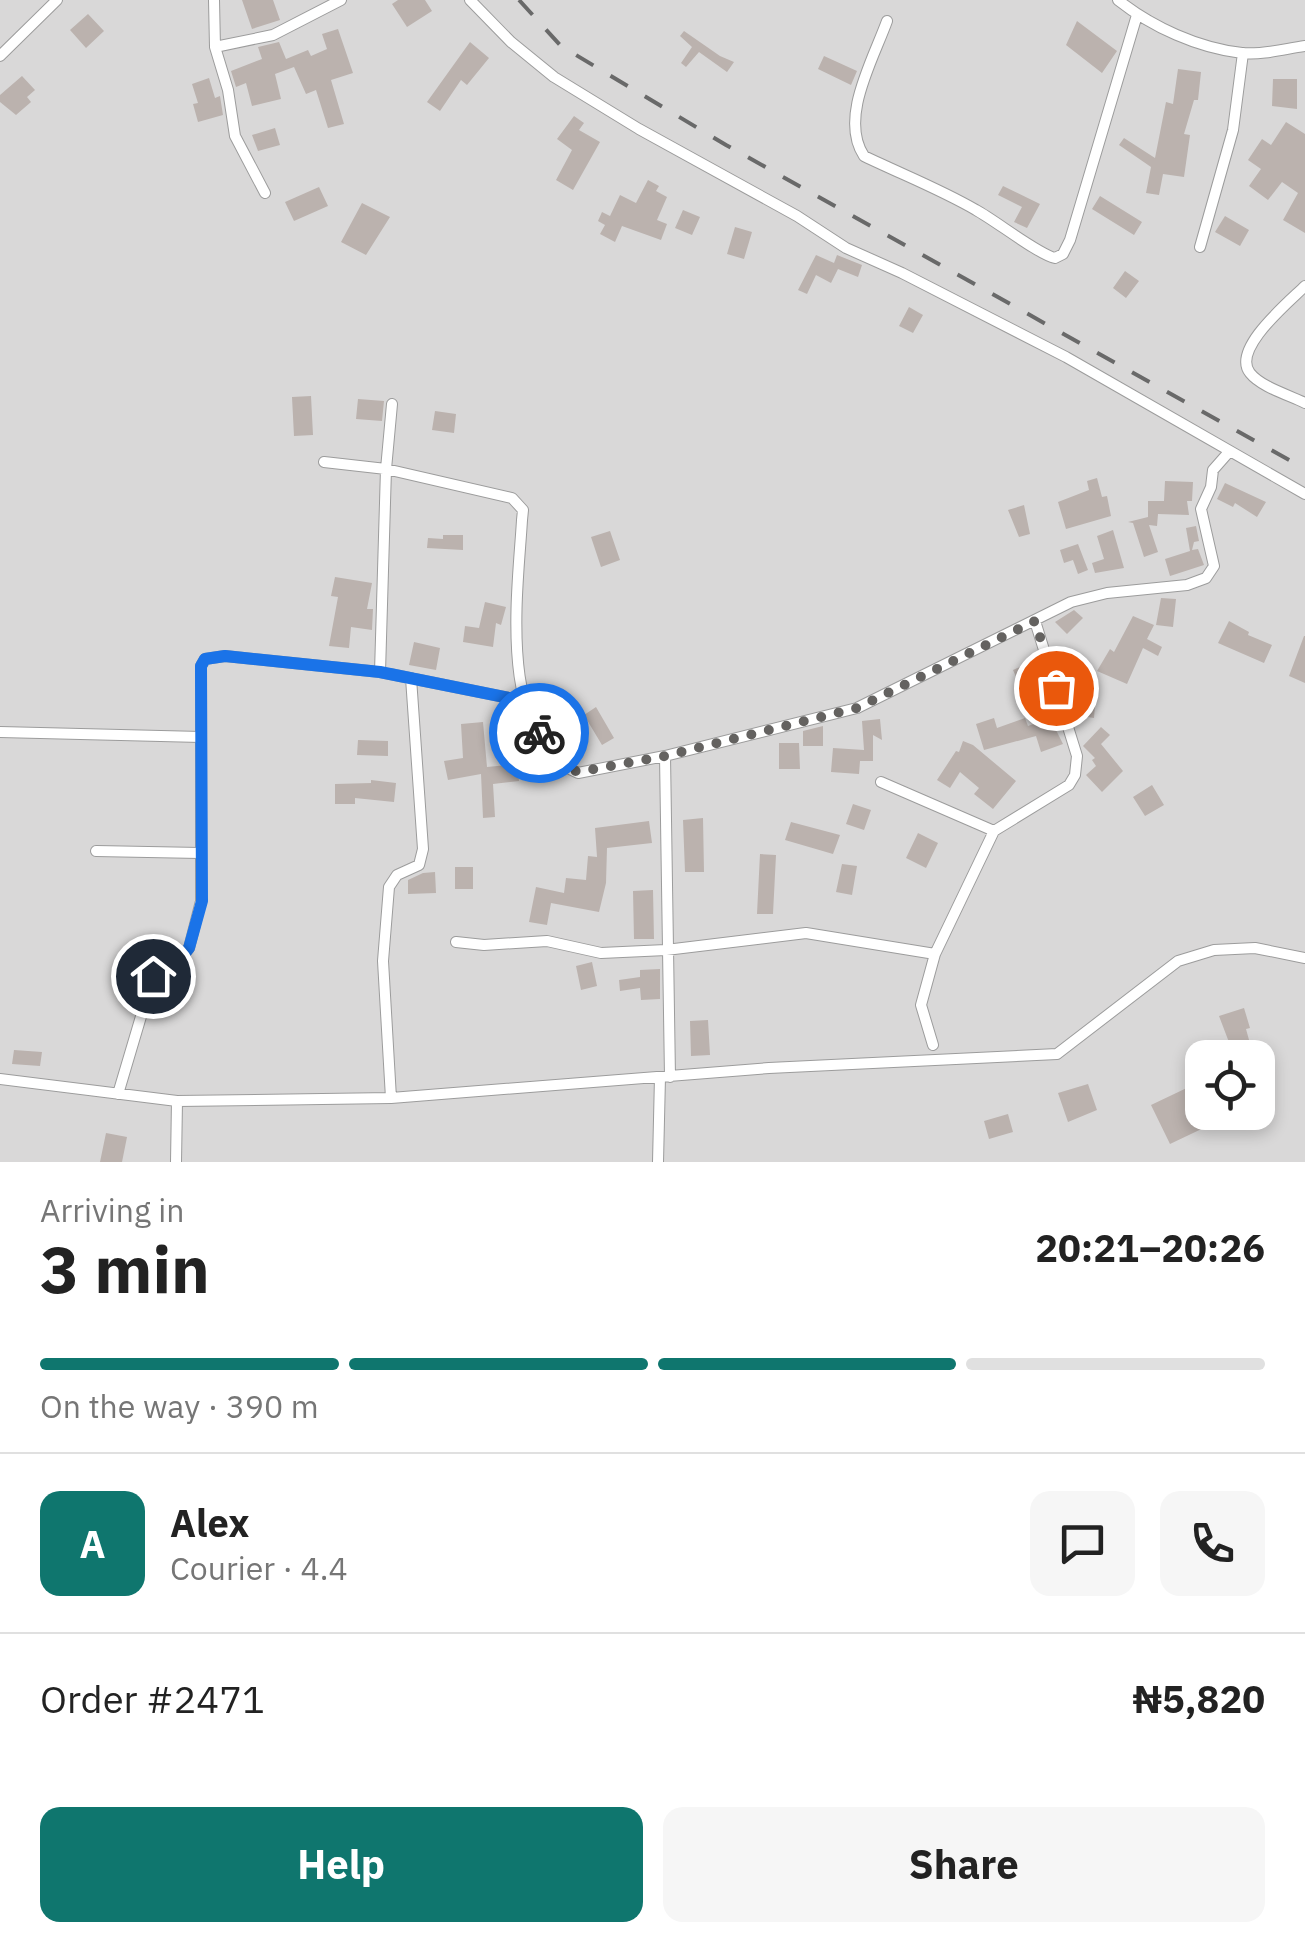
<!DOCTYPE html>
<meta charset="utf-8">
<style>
body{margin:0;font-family:"IBM Plex Sans",sans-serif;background:#f6f6f6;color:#222;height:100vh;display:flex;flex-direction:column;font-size:38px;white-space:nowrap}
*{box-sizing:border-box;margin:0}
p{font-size:32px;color:#767676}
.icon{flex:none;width:55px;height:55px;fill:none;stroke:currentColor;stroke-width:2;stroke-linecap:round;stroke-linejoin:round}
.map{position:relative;height:1162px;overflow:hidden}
.drawer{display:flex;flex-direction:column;background:#fff;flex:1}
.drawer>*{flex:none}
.tools{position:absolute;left:1185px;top:1040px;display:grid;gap:20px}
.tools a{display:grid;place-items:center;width:90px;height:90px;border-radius:20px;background:#fff;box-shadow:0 5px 15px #0003;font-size:50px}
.pin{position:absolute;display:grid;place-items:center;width:85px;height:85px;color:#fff;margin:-42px;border:5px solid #fff;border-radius:50%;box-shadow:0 2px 10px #0007}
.courier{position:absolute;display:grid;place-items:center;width:100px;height:100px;margin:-50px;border:8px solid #1a73e8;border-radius:50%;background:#fff;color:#222;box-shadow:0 2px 12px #0007}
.summary em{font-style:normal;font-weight:700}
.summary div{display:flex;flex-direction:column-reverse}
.summary{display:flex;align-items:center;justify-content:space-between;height:170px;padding:0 40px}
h1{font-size:65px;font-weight:700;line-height:75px}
.bar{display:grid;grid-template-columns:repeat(4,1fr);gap:15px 10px;align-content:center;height:120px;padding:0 40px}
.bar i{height:12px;border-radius:8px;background:#e0e0e0}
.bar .current{background:#0f766e}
.bar p{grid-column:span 4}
.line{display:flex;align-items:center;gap:25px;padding:0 40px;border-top:2px solid #e0e0e0}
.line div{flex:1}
.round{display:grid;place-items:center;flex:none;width:105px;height:105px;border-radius:20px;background:#f6f6f6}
.button{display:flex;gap:20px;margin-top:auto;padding:20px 40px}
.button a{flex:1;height:115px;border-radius:20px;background:#0f766e;color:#fff;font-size:40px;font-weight:700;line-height:115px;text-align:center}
.button a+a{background:#f6f6f6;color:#222}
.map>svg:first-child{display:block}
.residential{fill:#d9d8d8;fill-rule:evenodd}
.building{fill:#bbb2ae}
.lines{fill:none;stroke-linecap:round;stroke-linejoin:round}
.street-casing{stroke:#9c9c9c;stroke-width:12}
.street{stroke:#fff;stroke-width:10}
.rail{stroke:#696969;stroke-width:4;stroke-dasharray:20 20;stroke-linecap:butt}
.done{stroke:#646260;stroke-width:10;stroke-dasharray:0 18}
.route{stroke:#1a73e8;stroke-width:12}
</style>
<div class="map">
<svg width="1305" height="1162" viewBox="0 0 1305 1162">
<rect width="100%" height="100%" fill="#ece7e1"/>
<path class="residential" d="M0 0H1305V1162H0ZM1202 1058H1258V1112H1202Z"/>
<path class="building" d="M242 0H273L280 20 252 29Z
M398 0H425L432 11 407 27 392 4Z
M88 14 104 31 86 48 70 30Z
M1077 21 1117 51 1102 73 1066 45Z
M338 29 353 73 331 80 344 124 328 128 316 90 306 94 294 67 275 74 281 99 252 106 246 83 236 87 231 71 262 59 258 47 279 42 286 59 308 50 311 56 327 49 322 34Z
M684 31 720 56 734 62 727 72 699 52 686 67 681 63 692 47 680 36Z
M470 42 489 58 467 85 461 80 440 111 427 102Z
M824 56 857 71 851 85 818 69Z
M1178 69 1201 72 1198 100H1194L1184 134 1190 135 1184 177 1163 174 1159 195 1146 193 1151 167 1119 145 1124 138 1155 158 1166 102 1173 104Z
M22 76 35 90 27 97 31 102 16 115 0 102V95Z
M209 78 215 98 220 96 223 115 198 122 193 104 198 103 192 84Z
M1273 79H1297V109L1272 106Z
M574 116 584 123 579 130 600 142 573 190 556 180 572 150 557 139Z
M1286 122 1305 134V233L1283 220 1298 193 1282 182 1268 200 1249 186 1261 169 1248 160 1262 139 1271 145Z
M275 128 280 145 258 151 252 135Z
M648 180 659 186 656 191 667 197 657 220 667 224 661 240 622 226 615 242 600 234 605 225 598 221 602 212 610 216 620 195 636 203Z
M1003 186 1040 204 1027 228 1014 222 1022 207 998 195Z
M319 187 328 206 294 221 285 202Z
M1100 196 1142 222 1134 235 1092 209Z
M362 203 390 217 366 255 341 242Z
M683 210 700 217 692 235 675 228Z
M1225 216 1249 230 1240 246 1215 232Z
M735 227 752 232 744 259 727 254Z
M816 255 834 263 837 255 862 265 858 277 838 269 831 283 816 275 807 294 798 290Z
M1125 271 1139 281 1126 298 1113 288Z
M909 307 923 315 913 333 899 326Z
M311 396 313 435 294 436 292 397Z
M358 399 384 401 382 421 356 419Z
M435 411 456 414 454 433 432 430Z
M1097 478 1102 497 1107 496 1111 516 1066 529 1058 502 1089 490 1087 481Z
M1165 481 1193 482 1192 501H1187L1189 515 1158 514 1157 526 1149 525 1158 552 1144 557 1133 523 1128 522 1148 517V501H1164Z
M1225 483 1266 502 1257 517 1235 503 1233 507 1217 499Z
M1024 505 1030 534 1019 537 1008 510Z
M1196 526 1199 541 1194 542 1192 550 1198 549 1204 565 1170 576 1165 559 1190 551 1186 528Z
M1113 530 1124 568 1095 573 1092 563 1104 559 1097 536Z
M610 531 620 560 601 567 591 537Z
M443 535H463V550L427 548 428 538 443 539Z
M1078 544 1088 570 1078 574 1073 560 1064 563 1060 550Z
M335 577 372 583 367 609H373L372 630 351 627 349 648 329 646 338 597 331 596Z
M1161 598 1176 599 1173 627 1156 625Z
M485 602 506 607 501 625 496 623 493 647 463 642 465 626 479 628Z
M1074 610 1083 618 1067 634 1055 622Z
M1133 616 1154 625 1147 639 1162 647 1158 656 1143 648 1127 684 1097 671 1110 649 1114 652Z
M1229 621 1249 632 1248 635 1272 645 1264 663 1218 643Z
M1304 636H1305V683L1289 676Z
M414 642 440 648 436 670 409 665Z
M1033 661 1041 678 1021 688 1013 670Z
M1084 680 1097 682 1094 718 1081 716Z
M596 707 614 738 602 745 584 715Z
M994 718 997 728 1025 718 1028 726 1050 718 1063 744 1041 752 1036 736 984 750 976 724Z
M880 719 882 740 873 735V761H860L859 774 831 772 833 748 864 750 862 721Z
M483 722 487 767 517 764 519 781 493 784 495 817 483 818 481 774 448 780 444 761 463 758 461 724Z
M823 726V746H803V731Z
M1101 727 1110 735 1101 744 1123 771 1102 792 1086 775 1096 766 1092 760 1095 758 1083 746Z
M358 740 388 741V756L357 755Z
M963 741 973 745 1016 781 993 809 974 794 979 788 960 772 950 788 937 780 956 751 959 752Z
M779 743H799L800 769H779Z
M371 780 396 783 394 802 355 798V804H335V784L371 783Z
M1152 785 1164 805 1145 816 1133 797Z
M853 804 871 810 864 830 846 824Z
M703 818 704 872H685L683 820Z
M649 821 652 843 607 848 606 883 599 912 551 903 547 925 529 922 536 887 564 893 566 878 586 880 588 856 597 857 595 828Z
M791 822 840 835 833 854 785 840Z
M918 833 938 843 926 868 906 858Z
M760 854 776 855 773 914H757Z
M842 864 857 866 852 895 836 892Z
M455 867H473V889H455Z
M423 873 435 872 436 893 408 894V880Z
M653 890 654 939H634L633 891Z
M592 962 597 986 581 990 576 966Z
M660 969V999L641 1000 640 988 620 991 619 980 640 977V970Z
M1244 1008 1250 1028 1246 1029 1254 1058H1235L1219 1016Z
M708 1020 710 1055 691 1056 690 1021Z
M14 1050 42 1052 40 1066 12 1064Z
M1088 1084 1097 1110 1068 1122 1058 1093Z
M1193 1085 1202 1104V1112H1206L1212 1124 1170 1144 1151 1105Z
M1008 1114 1013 1132 989 1139 984 1121Z
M106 1133 127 1137 122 1162H100Z"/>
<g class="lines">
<g class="street-casing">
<path id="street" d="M214 0 215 47 228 90 235 136 265 193
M470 0 511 42 554 77 639 129 797 216 846 248 902 273 1066 357 1305 494
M1118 0C1152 27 1198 48 1242 53 1263 55 1284 49 1305 46
M887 21C873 60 839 118 864 156 901 174 940 189 976 210 996 221 1038 254 1055 258L1063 254 1070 240 1137 15
M215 47 273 35 341 0
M0 56 57 0
M1200 247 1233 130 1243 53
M1305 286C1289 302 1231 349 1250 373 1261 387 1289 395 1305 403
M324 462 386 469 512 498 523 510 522 520C518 590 496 738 578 773L665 756 857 708 1071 602 1107 593 1187 585 1206 578 1214 566 1201 509 1211 487 1213 470 1228 453
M380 672 386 469 392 404
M0 732 201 737
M665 756 670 1077
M881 782 994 831
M96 851 200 853
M456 942 484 945 547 941 601 953 666 950 806 933 935 954
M933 1045 921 1005 935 954 994 831 1069 785 1075 775 1077 756 1035 621
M0 1079 177 1101 391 1098 769 1068 1057 1054 1178 961 1214 950 1255 948 1305 958
M118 1094 153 976 160 968 177 963 189 948 201 901V666L205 659 225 656 380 672 524 701
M391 1098 383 961 389 887 397 875 419 865 423 849 411 678
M176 1162 177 1101
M658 1162 660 1077"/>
</g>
<use href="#street" class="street"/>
<path class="rail" d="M519 0 561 46 726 145 1305 469"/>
</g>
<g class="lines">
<path class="done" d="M539 733C547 751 560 765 578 772L665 756 857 708 1035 621 1056 688"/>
<path class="route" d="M153 976 160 968 177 963 189 948 202 901 201 666 205 659 225 656 380 672 524 701 539 733"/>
</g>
</svg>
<div class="tools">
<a><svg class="icon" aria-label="locate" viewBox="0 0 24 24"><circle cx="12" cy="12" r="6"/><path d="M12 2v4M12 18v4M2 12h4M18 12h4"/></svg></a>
</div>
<div class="pin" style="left:1056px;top:688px;background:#ea580c"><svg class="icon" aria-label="bag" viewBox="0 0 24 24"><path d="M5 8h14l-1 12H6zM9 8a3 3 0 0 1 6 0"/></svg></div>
<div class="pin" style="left:153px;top:976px;background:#1f2937"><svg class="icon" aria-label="home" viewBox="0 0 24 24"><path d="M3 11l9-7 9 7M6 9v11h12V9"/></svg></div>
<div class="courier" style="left:539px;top:733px"><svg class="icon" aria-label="bike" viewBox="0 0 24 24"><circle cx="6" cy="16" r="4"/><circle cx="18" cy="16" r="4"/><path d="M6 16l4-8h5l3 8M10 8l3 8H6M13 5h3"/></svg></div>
</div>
<section class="drawer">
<div class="summary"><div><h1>3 min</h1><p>Arriving in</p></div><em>20:21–20:26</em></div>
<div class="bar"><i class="current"></i><i class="current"></i><i class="current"></i><i></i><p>On the way · 390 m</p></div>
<div class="line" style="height:180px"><b class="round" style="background:#0f766e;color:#fff">A</b><div><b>Alex</b><p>Courier · 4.4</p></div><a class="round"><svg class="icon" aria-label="chat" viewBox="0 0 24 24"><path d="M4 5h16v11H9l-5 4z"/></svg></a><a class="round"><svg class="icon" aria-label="phone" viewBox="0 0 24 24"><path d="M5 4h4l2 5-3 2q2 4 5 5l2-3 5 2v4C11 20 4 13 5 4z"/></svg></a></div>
<div class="line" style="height:130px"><div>Order #2471</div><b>₦5,820</b></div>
<div class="button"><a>Help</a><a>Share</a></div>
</section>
